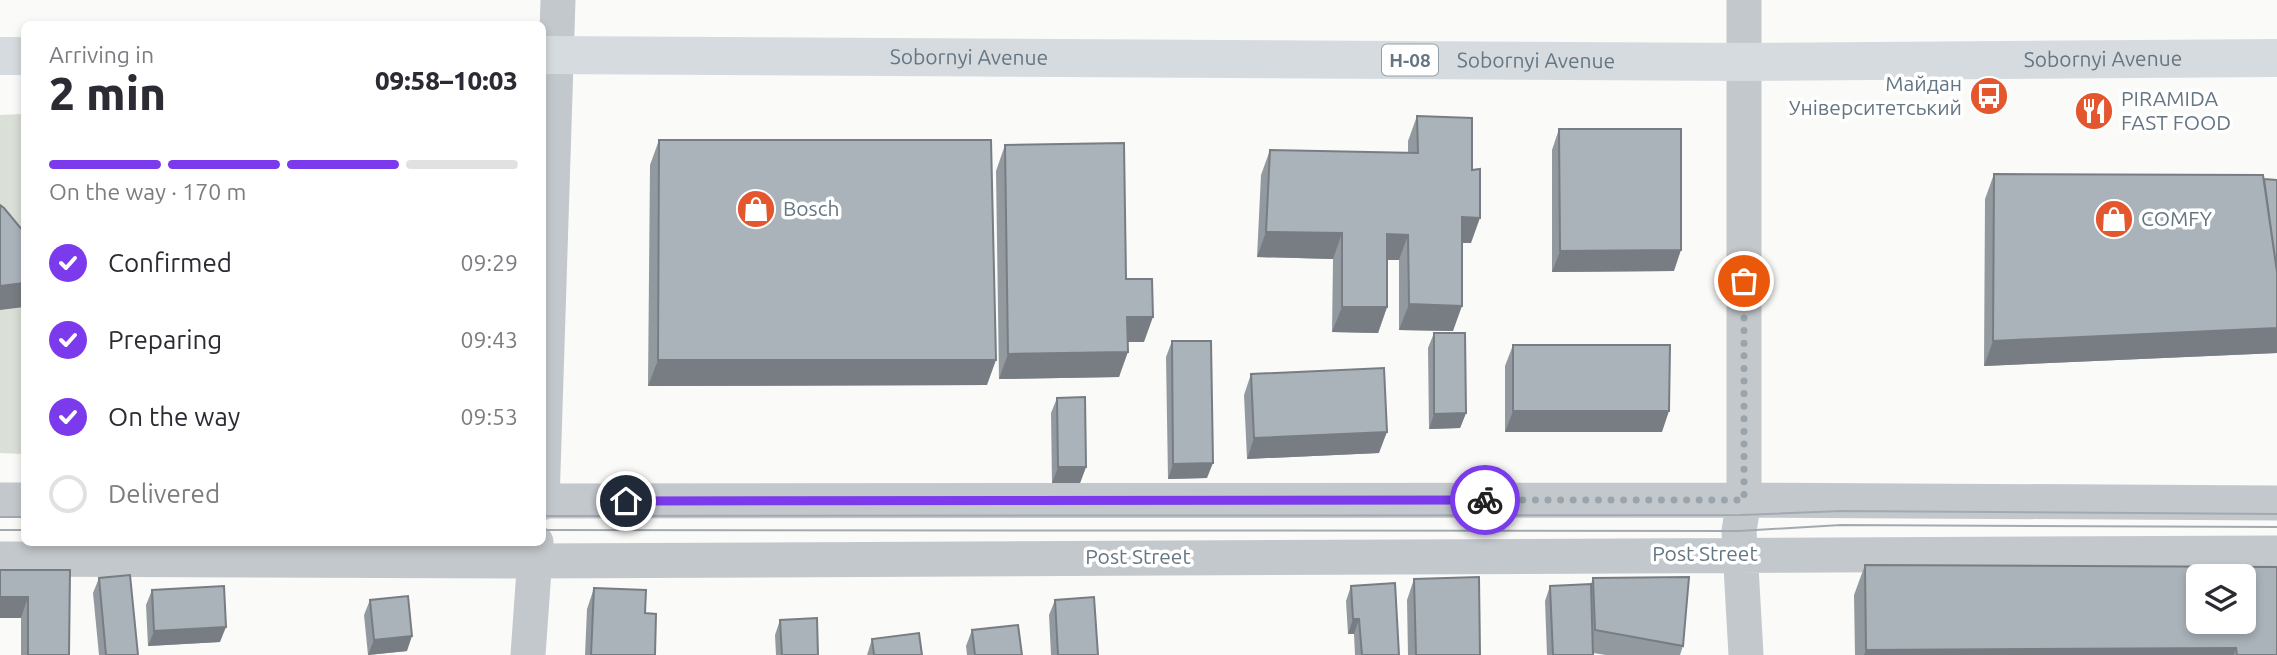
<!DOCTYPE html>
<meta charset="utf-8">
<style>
body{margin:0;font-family:Ubuntu,sans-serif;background:#f7f7f7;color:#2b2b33;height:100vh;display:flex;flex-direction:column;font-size:26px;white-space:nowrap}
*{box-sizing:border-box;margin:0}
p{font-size:23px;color:#7c7c81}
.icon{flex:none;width:38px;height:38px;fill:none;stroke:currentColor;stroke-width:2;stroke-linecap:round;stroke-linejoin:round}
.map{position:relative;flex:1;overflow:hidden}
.panel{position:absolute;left:21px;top:21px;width:525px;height:525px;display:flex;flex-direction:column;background:#fff;border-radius:10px;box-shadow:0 4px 10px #0003}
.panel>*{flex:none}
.controls{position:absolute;left:2186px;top:564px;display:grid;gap:14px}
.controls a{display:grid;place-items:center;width:70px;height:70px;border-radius:10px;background:#fff;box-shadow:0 4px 10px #0003;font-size:35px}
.pin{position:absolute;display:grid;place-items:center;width:60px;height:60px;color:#fff;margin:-30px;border:4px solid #fff;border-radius:50%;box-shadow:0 2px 7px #0007}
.courier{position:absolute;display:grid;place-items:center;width:70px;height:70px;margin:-35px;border:5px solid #7c3aed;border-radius:50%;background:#fff;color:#222;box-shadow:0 2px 9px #0007}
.head em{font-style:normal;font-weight:800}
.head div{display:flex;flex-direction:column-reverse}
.head{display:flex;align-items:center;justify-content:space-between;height:119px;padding:0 28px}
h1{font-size:46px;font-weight:800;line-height:52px}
.bar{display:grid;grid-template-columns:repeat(4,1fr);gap:10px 7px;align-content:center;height:84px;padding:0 28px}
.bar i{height:9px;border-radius:5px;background:#e1e1e2}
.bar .selected{background:#7c3aed}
.bar p{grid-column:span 4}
ol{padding:0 28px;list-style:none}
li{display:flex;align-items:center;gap:21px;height:77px}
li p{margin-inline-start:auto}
li .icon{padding:7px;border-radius:50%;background:#7c3aed;color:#fff;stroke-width:4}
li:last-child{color:#7c7c81}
li i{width:38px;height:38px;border:4px solid #e1e1e2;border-radius:50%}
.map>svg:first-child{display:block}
.green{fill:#dadfd7}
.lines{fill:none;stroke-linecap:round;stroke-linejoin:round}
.street{stroke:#c3c8cc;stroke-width:35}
.primary{stroke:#d6dbdf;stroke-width:38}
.tram{stroke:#a2aab0;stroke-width:2}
.wall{fill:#929a9f}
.shaded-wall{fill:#777d82}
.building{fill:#aab3b9;stroke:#777d82;stroke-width:2;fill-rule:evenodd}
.done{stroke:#99a4ac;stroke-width:7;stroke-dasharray:0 12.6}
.route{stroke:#7c3aed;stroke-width:9}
.labels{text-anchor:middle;stroke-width:7;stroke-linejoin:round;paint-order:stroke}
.shield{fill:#fff;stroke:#939fa8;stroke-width:2}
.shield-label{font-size:19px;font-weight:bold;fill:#657683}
.street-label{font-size:21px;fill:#657683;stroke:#fff}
.poi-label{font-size:21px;fill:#657683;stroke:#fff;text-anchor:start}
</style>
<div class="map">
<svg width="2277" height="655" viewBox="0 0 2277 655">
<rect width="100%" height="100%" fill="#fafaf8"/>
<path class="green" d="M24 114V454L0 453V115Z"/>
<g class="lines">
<path class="street" d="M1744 0V500L1739 531 1746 655
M0 500H24
M542 501 1744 500 2277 503
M542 503 558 0
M0 559 533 561 2277 553
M528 655 536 542"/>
<g class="primary">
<path id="s1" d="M542 55 1744 62 2277 58"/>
<path d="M0 56H24"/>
</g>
<path class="tram" d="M542 516 1741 515 1841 511 2277 514
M0 517H24
M0 530H24
M542 530 1739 531 1841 525 2277 527"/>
</g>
<path class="wall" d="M1417 116 1471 243H1462L1453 331 1399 330V260H1387V307L1378 333 1332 332 1333 259 1257 257 1261 175 1270 150 1408 153V141Z
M1559 129 1674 271 1552 272V150Z
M659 140 987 385 648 386 650 165Z
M1005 145 1126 279 1144 342H1128L1119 377 999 379 996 171Z
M1994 174 2277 180V353L1984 366 1985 199Z
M1434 333 1466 413 1460 428 1429 429 1428 348Z
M1172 341 1207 478 1168 479 1166 357Z
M1513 345 1662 432H1505V366Z
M1251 374 1379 453 1247 459 1244 395Z
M1057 398 1086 467 1080 483H1052L1051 413Z
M1865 565 2277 655H1855L1854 595Z
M0 570H70L69 655H21V618Z
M99 578 138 655H99L93 593Z
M1593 578 1683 646 1680 655H1606L1593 653V655H1547L1545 601 1550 586 1591 584Z
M1414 579 1480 655H1408L1407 600Z
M1351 586 1399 655H1355L1354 634H1348L1346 601Z
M594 588 645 613 655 655H585L587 609Z
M152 590 220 642 148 646 146 605Z
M370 600 407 651 368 655 364 615Z
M1055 600 1098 655H1051L1049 615Z
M780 620 818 655H776L775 635Z
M972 630 1022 655H967L966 646Z
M872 639 922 655H867Z"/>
<path class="shaded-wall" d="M1462 217 1480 218 1471 243H1452Z
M1266 232 1342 233 1333 259 1257 257Z
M1387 234 1408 235 1399 260H1378Z
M1681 250 1674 271 1552 272 1560 251Z
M24 283V307L0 310V286Z
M1409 304 1462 306 1453 331 1399 330Z
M1342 307H1387L1378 333 1332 332Z
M1127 317H1153L1144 342H1118Z
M2277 328V353L1984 366 1993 341Z
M1128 352 1119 377 999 379 1008 354Z
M658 360H996L987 385 648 386Z
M1513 411H1669L1662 432H1505Z
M1466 413 1460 428 1429 429 1434 414Z
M1387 432 1379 453 1247 459 1254 438Z
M1213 463 1207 478 1168 479 1173 464Z
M1058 467H1086L1080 483H1052Z
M0 597H28L21 618H0Z
M1353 619H1359L1354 634H1348Z
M226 627 220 642 148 646 154 631Z
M412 636 407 651 368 655 374 640Z
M2236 648 2234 655H1864L1866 650Z"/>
<path class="building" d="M1417 116 1472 118V170L1480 169V218L1462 217V306L1409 304 1408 235 1387 234V307H1342V233L1266 232 1270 150 1418 153Z
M1559 129H1681V250L1560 251Z
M659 140H991L996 360H658Z
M1124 143 1126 279H1152L1153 317H1127L1128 352 1008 354 1005 145Z
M1994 174 2263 175 2277 272V328L1993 341Z
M2264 179 2277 180V272Z
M0 205 4 208 24 232V283L0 286Z
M1434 333H1465L1466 413 1434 414Z
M1172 341H1211L1213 463 1173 464Z
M1513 345H1670L1669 411H1513Z
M1384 368 1387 432 1254 438 1251 374Z
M1085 397 1086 467H1058L1057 398Z
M1865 565 2277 567V655H2237L2236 648 1866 650ZM2198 576H2244V621H2198Z
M0 570H70L69 655H28V597H0Z
M130 575 138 655H106L99 578Z
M1479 577 1480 655H1416L1414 579Z
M1689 577 1683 646 1595 630 1593 578Z
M1395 583 1399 655H1362L1359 619H1353L1351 586Z
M1591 584 1593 655H1553L1550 586Z
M224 586 226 627 154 631 152 590Z
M594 588 646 590 645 613 656 614 655 655H591Z
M408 596 412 636 374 640 370 600Z
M1094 597 1098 655H1058L1055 600Z
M817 618 818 655H782L780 620Z
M1018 625 1022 655H975L972 630Z
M919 633 922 655H874L872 639Z"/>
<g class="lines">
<path class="done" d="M1485 500H1744V281"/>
<path class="route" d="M626 501 1485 500"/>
</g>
<defs>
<g id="bus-disc" transform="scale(2.0125)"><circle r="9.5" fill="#e4572e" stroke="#fff"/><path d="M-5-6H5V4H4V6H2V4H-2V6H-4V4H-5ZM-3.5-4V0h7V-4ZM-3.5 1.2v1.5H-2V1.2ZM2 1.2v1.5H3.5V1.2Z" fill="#fff"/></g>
<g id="restaurant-disc" transform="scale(2.0125)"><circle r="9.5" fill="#e4572e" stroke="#fff"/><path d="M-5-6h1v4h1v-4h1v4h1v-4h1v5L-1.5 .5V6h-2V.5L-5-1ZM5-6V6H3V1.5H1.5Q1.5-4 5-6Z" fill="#fff"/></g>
<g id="shop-disc" transform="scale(2.0125)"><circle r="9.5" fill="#e4572e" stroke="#fff"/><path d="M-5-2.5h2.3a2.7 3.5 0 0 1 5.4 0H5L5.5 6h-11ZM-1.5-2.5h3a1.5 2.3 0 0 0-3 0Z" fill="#fff"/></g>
</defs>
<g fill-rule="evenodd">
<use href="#bus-disc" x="1989" y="96"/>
<use href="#restaurant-disc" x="2094" y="111"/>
<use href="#shop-disc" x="756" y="209"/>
<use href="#shop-disc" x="2114" y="219"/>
</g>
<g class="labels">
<rect class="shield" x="1382" y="44.5" width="56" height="31" rx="5"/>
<g class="shield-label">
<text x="1410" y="67">Н-08</text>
</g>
<g class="street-label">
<text dy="7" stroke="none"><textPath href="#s1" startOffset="427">Sobornyi Avenue</textPath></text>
<text dy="7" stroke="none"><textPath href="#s1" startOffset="1561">Sobornyi Avenue</textPath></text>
<text dy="7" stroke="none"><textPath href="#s1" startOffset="994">Sobornyi Avenue</textPath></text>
<text x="1705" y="561">Post Street</text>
<text x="1138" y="564">Post Street</text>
</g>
<g class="poi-label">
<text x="1962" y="91" text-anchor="end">Майдан<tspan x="1962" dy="24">Університетський</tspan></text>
<text x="2121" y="106">PIRAMIDA<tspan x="2121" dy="24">FAST FOOD</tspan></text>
<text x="783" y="216">Bosch</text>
<text x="2141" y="226">COMFY</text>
</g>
</g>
</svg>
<div class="controls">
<a><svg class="icon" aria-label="layers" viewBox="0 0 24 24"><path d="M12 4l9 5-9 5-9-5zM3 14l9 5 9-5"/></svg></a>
</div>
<div class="pin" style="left:1744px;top:281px;background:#ea580c"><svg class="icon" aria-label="bag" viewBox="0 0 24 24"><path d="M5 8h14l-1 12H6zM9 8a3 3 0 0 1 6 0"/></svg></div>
<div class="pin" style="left:626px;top:501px;background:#1f2937"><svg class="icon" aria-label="home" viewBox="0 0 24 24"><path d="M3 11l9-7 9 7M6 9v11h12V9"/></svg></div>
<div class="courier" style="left:1485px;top:500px"><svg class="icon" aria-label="bike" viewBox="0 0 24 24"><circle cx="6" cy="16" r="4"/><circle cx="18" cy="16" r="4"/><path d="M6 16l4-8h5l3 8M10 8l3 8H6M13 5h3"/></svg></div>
<section class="panel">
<div class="head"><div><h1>2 min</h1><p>Arriving in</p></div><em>09:58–10:03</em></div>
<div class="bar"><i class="selected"></i><i class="selected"></i><i class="selected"></i><i></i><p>On the way · 170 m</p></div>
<ol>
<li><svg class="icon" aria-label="check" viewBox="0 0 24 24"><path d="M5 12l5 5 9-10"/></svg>Confirmed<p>09:29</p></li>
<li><svg class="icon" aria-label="check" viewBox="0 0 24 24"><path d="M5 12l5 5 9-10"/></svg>Preparing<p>09:43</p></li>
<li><svg class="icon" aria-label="check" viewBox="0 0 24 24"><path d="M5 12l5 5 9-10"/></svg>On the way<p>09:53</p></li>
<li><i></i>Delivered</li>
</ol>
</section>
</div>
